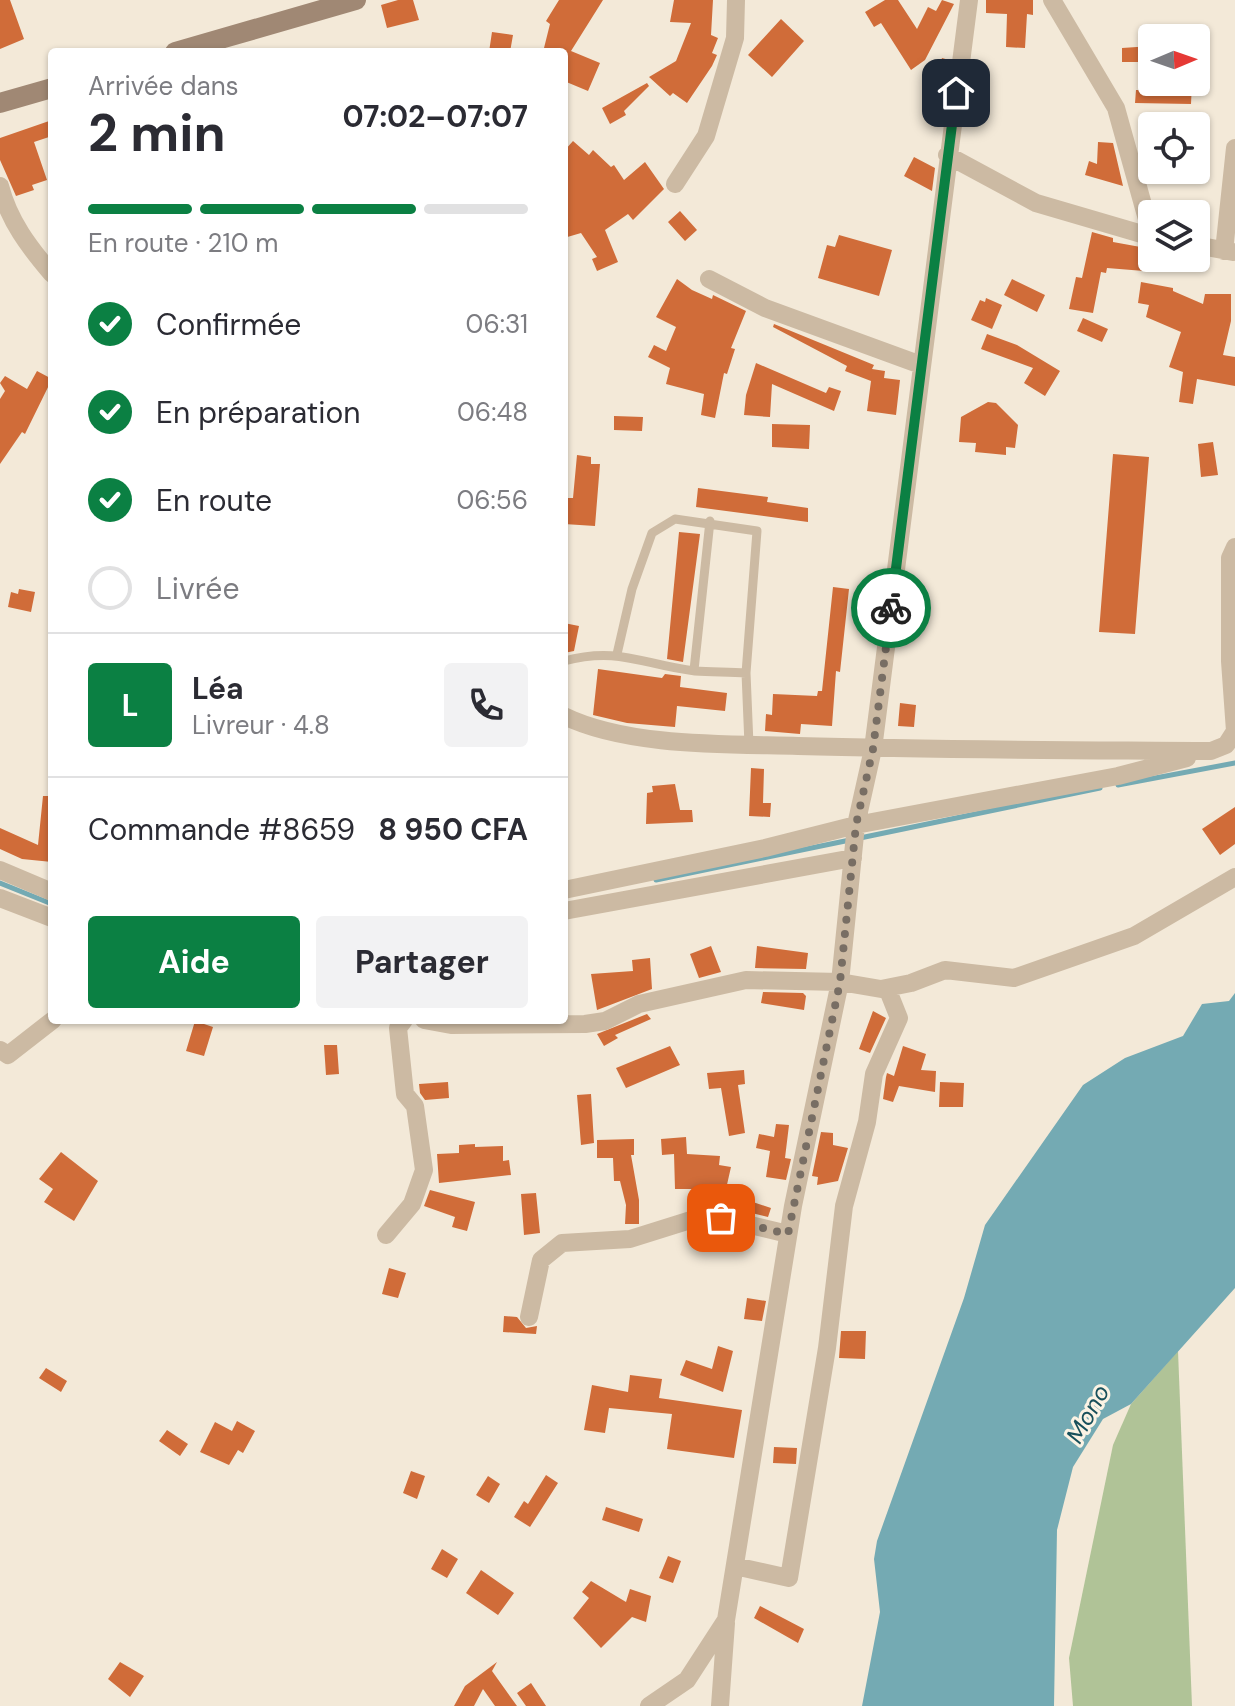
<!DOCTYPE html>
<html lang="fr">
<meta charset="utf-8">
<style>
body{margin:0;font-family:"DM Sans",sans-serif;background:#f2f2f3;color:#2b2b33;height:100vh;display:flex;flex-direction:column;font-size:30px;white-space:nowrap}
*{box-sizing:border-box;margin:0}
p{font-size:26px;color:#7c7c81}
.icon{flex:none;width:44px;height:44px;fill:none;stroke:currentColor;stroke-width:2;stroke-linecap:round;stroke-linejoin:round}
.map{position:relative;flex:1;overflow:hidden}
.side{position:absolute;left:48px;top:48px;width:520px;height:976px;display:flex;flex-direction:column;background:#fff;border-radius:8px;box-shadow:0 2px 6px #0004}
.side>*{flex:none}
.needle{width:52px;rotate:88deg}
.fabs{position:absolute;left:1138px;top:24px;display:grid;gap:16px}
.fabs a{display:grid;place-items:center;width:72px;height:72px;border-radius:8px;background:#fff;box-shadow:0 2px 6px #0004;font-size:40px}
.pin{position:absolute;display:grid;place-items:center;width:68px;height:68px;color:#fff;margin:-34px;border-radius:16px;box-shadow:0 4px 12px #0006}
.courier{position:absolute;display:grid;place-items:center;width:80px;height:80px;margin:-40px;border:6px solid #0b8043;border-radius:50%;background:#fff;color:#222;box-shadow:0 2px 10px #0007}
.headline em{font-style:normal;font-weight:700}
.headline div{display:flex;flex-direction:column-reverse}
.headline{display:flex;align-items:center;justify-content:space-between;height:136px;padding:0 40px}
h1{font-size:52px;font-weight:700;line-height:60px}
.bar{display:grid;grid-template-columns:repeat(4,1fr);gap:12px 8px;align-content:center;height:96px;padding:0 40px}
.bar i{height:10px;border-radius:6px;background:#e1e1e2}
.bar .current{background:#0b8043}
.bar p{grid-column:span 4}
.line{display:flex;align-items:center;gap:20px;padding:0 40px;border-top:2px solid #e1e1e2}
.line div{flex:1}
.round{display:grid;place-items:center;flex:none;width:84px;height:84px;border-radius:8px;background:#f2f2f3}
ol{padding:0 40px;list-style:none}
li{display:flex;align-items:center;gap:24px;height:88px}
li p{margin-inline-start:auto}
li .icon{padding:8px;border-radius:50%;background:#0b8043;color:#fff;stroke-width:4}
li:last-child{color:#7c7c81}
li i{width:44px;height:44px;border:4px solid #e1e1e2;border-radius:50%}
.button{display:flex;gap:16px;margin-top:auto;padding:16px 40px}
.button a{flex:1;height:92px;border-radius:8px;background:#0b8043;color:#fff;font-size:32px;font-weight:700;line-height:92px;text-align:center}
.button a+a{background:#f2f2f3;color:#2b2b33}
.map>svg:first-child{display:block}
.green{fill:#b0c397}
.water{fill:#74aab3}
.lines{fill:none;stroke-linecap:round;stroke-linejoin:round}
.stream{stroke:#74aab3;stroke-width:5}
.building{fill:#d06c39}
.lane{stroke:#ccbaa3;stroke-width:9}
.street{stroke:#ccbaa3;stroke-width:18}
.secondary{stroke:#a08874;stroke-width:20}
.done{stroke:#786e64;stroke-width:8;stroke-dasharray:0 14.4}
.route{stroke:#0b8043;stroke-width:10}
.labels{text-anchor:middle;stroke-width:6;stroke-linejoin:round;paint-order:stroke}
.water-label{font-size:24px;font-style:italic;fill:#18505b;stroke:#fbf3e4}
</style>
<div class="map">
<svg width="1235" height="1706" viewBox="0 0 1235 1706">
<rect width="100%" height="100%" fill="#f3e9d8"/>
<path class="green" d="M1178 1351 1192 1706H1073L1069 1658 1113 1445 1131 1404Z"/>
<path class="water" d="M1235 993V1288L1131 1404 1103 1419 1073 1467 1057 1530 1054 1706H862L880 1612 874 1559 877 1541 964 1298 985 1225 1083 1085 1125 1058 1183 1036 1202 1004 1229 1001Z"/>
<g class="lines">
<path class="stream" d="M1118 785 1235 763
M860 838 1100 788
M656 880 850 840
M0 883 52 904"/>
</g>
<path class="building" d="M0 0H10L24 39 0 49Z
M398 0H413L419 20 387 28 381 5Z
M559 0H603L571 51 600 63 588 91 564 81V52H543L550 24 546 21Z
M674 0H713L711 35 718 38 712 53 717 55 712 66 687 103 673 93 670 96 649 77 676 61 691 23 670 22Z
M885 0H898L917 29 928 7 936 11 942 0 954 4 925 60 911 70 881 23 874 27 865 12Z
M986 0H1033V15L1027 14 1025 48 1006 47 1007 14 986 13Z
M781 19 804 41 772 77 748 55Z
M492 32 513 35 510 52H489Z
M1152 46V62H1122V48Z
M942 58 949 60 945 92 933 103 924 93 933 85Z
M1168 82H1192L1191 104 1135 103 1136 90H1168Z
M647 83 649 86 624 111 626 115 610 124 602 108Z
M52 120V136L34 142 47 180 32 185 34 190 16 196 0 160V138Z
M573 141 589 155 593 150 611 167 614 165 624 180 645 162 664 189 633 220 628 214 605 230 618 262 597 271 592 259 597 257 581 233 564 238V151Z
M1098 142 1113 143 1123 186 1085 175 1089 161 1097 164Z
M914 157 935 168 932 191 904 176Z
M680 211 697 230 685 241 668 222Z
M1092 232 1113 238V242L1146 248 1144 271 1107 268 1106 273 1101 272 1093 313 1069 309 1076 277 1082 278Z
M839 235 892 250 879 296 818 278 827 245 835 247Z
M677 279 692 290 712 299 713 295 746 311 731 348 735 349 727 374 724 373 715 418 701 415 704 394 666 384 670 368 648 357 654 345 666 351 676 327 656 317Z
M1012 279 1045 295 1037 312 1004 295Z
M1141 282 1173 288V291L1203 304 1205 294H1231V321L1223 355 1235 357V386L1197 379 1193 404 1179 402 1183 372 1169 367 1181 332 1146 317 1149 305 1138 303Z
M986 298 1002 305 992 329 971 320 980 300 985 302Z
M1083 318 1108 329 1102 342 1077 331Z
M774 324 874 365 872 369 885 371 884 378 900 380 896 415 867 411 871 381 845 371 847 366 773 327Z
M987 334 1017 345 1060 371 1045 396 1024 383 1033 368 981 349Z
M756 363 826 393 829 387 841 391 834 411 772 384 770 417 744 415 746 395Z
M37 371 52 379 25 434 22 432 0 464V399L5 391 0 383 5 376 27 389Z
M988 402 996 403 1018 425 1015 448 1006 447V455L975 452 976 443 959 442 961 417Z
M614 416 643 417 642 431 614 430Z
M772 424 810 425 809 449 772 447Z
M1213 442 1218 475 1201 477 1198 444Z
M1113 454 1149 457 1135 634 1099 632Z
M577 455 591 457V464H600L595 526 564 524V498H573Z
M698 488 768 497 767 502 808 508V522L696 507Z
M679 532 700 534 683 662 667 659Z
M833 587 849 589 840 672 836 671 832 726 801 724 800 734 765 731 766 714 772 715 773 694 817 696 818 691H822Z
M19 589 35 592 31 612 8 607 11 592 18 594Z
M564 623 579 626 574 651 564 653Z
M598 669 662 678 665 674 681 676 680 687 727 693 725 711 677 706 675 727 627 723 593 715Z
M900 703 916 705 914 727 898 726Z
M751 768 764 769 763 803H771L770 817 749 816Z
M675 784 680 810H692L693 822 646 824 647 793 653 792 652 786Z
M43 796H52V862L22 859 0 849V828L38 845Z
M1235 807V844L1220 855 1202 829Z
M711 946 721 972 699 978 690 954Z
M757 946 808 953 806 969 755 968Z
M650 958 652 989 597 1010 591 974 633 971 632 960Z
M763 992 803 993 806 996 804 1010 761 1003Z
M873 1011 886 1018 870 1053 859 1049Z
M647 1014 651 1019 615 1035 618 1038 604 1046 597 1034Z
M195 1021 213 1027 204 1056 186 1051Z
M324 1045H337L339 1074 326 1075Z
M670 1046 680 1065 626 1088 616 1068Z
M903 1046 926 1054 921 1070 936 1071 935 1092 899 1086 893 1102 883 1099 886 1077 887 1073 894 1076Z
M744 1070 745 1084 738 1085 745 1133 729 1136 721 1088 709 1089 707 1073Z
M448 1082 449 1098 425 1100 420 1093 419 1084Z
M940 1082 964 1083 963 1107H939Z
M591 1094 594 1143 581 1145 577 1095Z
M776 1124 789 1125 785 1158 791 1159 786 1180 766 1177 770 1151 756 1148 759 1134 774 1137Z
M821 1132 833 1133V1145L848 1148 838 1181 817 1185 818 1177 812 1176Z
M686 1137 687 1154 720 1156 719 1165 731 1167 726 1189H675L674 1154 662 1155 661 1139Z
M634 1139V1155H631L639 1200V1224H625L626 1205 620 1181H614L613 1158H597V1140Z
M475 1144V1147L503 1146V1161L509 1160 511 1175 439 1183 437 1154 459 1153V1145Z
M61 1152 98 1181 74 1221 44 1202 53 1189 39 1179Z
M430 1190 475 1202 467 1231 452 1227 455 1217 424 1206Z
M536 1193 540 1233 524 1235 521 1194Z
M738 1197 771 1208 768 1217 727 1207Z
M389 1268 406 1273 398 1298 382 1294Z
M747 1298 766 1301 762 1321 744 1319Z
M504 1316 517 1317 526 1328 537 1326 536 1334 503 1332Z
M841 1331H866L865 1359 839 1358Z
M718 1346 733 1351 723 1392 680 1375 686 1360 712 1369Z
M46 1368 67 1381 61 1392 39 1378Z
M630 1375 662 1379 659 1398 742 1410 734 1458 667 1449 672 1414 609 1408 605 1433 584 1430 592 1385 628 1392Z
M237 1421 255 1431 243 1453 238 1450 229 1465 200 1452 215 1422 232 1431Z
M167 1430 188 1444 180 1456 159 1441Z
M774 1447 797 1448 796 1464 773 1463Z
M411 1471 425 1476 417 1499 403 1493Z
M546 1475 558 1483 530 1527 514 1517 524 1501 528 1504Z
M488 1476 500 1484 489 1503 476 1495Z
M606 1507 643 1519 639 1532 602 1520Z
M442 1549 458 1559 447 1578 431 1569Z
M668 1556 681 1561 673 1583 659 1578Z
M481 1570 514 1593 498 1615 466 1593Z
M591 1581 626 1602 630 1589 651 1596 646 1622 632 1617 601 1648 573 1618 589 1598 582 1592Z
M760 1606 804 1629 798 1643 754 1618Z
M120 1662 144 1676 130 1697 108 1679Z
M497 1662 492 1671 517 1706H495L483 1689 474 1706H454L465 1686Z
M531 1683 546 1706H526L517 1693Z"/>
<g class="lines">
<path class="lane" d="M617 654 632 589 652 533 675 519 757 531 746 673 749 745
M564 661C619 646 643 665 695 671 712 672 729 672 746 673
M694 670 710 521"/>
<path class="street" d="M1052 0 1116 108 1152 237
M947 155 1036 203 1152 237
M675 184 706 136 735 38 736 0
M0 186C9 221 29 247 52 274
M1196 245 1233 252
M1224 251 1235 148
M709 279 765 308 921 365
M564 716C628 747 727 744 798 746 935 750 1073 750 1211 751L1226 745 1235 731 1230 661V558L1235 547
M0 870 52 892
M564 890 765 848 856 825 1118 776 1187 758
M0 898 52 918
M564 911 853 858
M424 1020 451 1025 585 1024 605 1021 639 1004 746 980 840 982 881 989 911 983 945 970 1014 978 1134 936 1235 877
M0 1050 8 1055 53 1020
M386 1235 412 1204 424 1170 415 1106 405 1094 398 1028 404 1020
M529 1317 541 1260 562 1243 630 1239 697 1218H721L788 1234
M735 1566 789 1578 827 1348 844 1206 867 1122 874 1074 899 1018 887 988
M649 1706 687 1680 726 1620 793 1206 840 982 856 825 873 749 969 0
M720 1706 726 1623"/>
<path class="secondary" d="M175 52 356 0
M0 103 52 88"/>
</g>
<g class="lines">
<path class="done" d="M721 1218 788 1234 840 982 856 825 873 749 891 608"/>
<path class="route" d="M891 608 956 93"/>
</g>
<g class="labels">
<g class="water-label">
<text transform="translate(1088 1414) rotate(-61)" y="8">Mono</text>
</g>
</g>
</svg>
<div class="fabs">
<a><svg class="needle" viewBox="-14 -14 28 28"><path d="M0-13l5 13h-10z" fill="#e53935"/><path d="M0 13l5-13h-10z" fill="#7c7c81"/></svg></a>
<a><svg class="icon" aria-label="locate" viewBox="0 0 24 24"><circle cx="12" cy="12" r="6"/><path d="M12 2v4M12 18v4M2 12h4M18 12h4"/></svg></a>
<a><svg class="icon" aria-label="layers" viewBox="0 0 24 24"><path d="M12 4l9 5-9 5-9-5zM3 14l9 5 9-5"/></svg></a>
</div>
<div class="pin" style="left:721px;top:1218px;background:#ea580c"><svg class="icon" aria-label="bag" viewBox="0 0 24 24"><path d="M5 8h14l-1 12H6zM9 8a3 3 0 0 1 6 0"/></svg></div>
<div class="pin" style="left:956px;top:93px;background:#1f2937"><svg class="icon" aria-label="home" viewBox="0 0 24 24"><path d="M3 11l9-7 9 7M6 9v11h12V9"/></svg></div>
<div class="courier" style="left:891px;top:608px"><svg class="icon" aria-label="bike" viewBox="0 0 24 24"><circle cx="6" cy="16" r="4"/><circle cx="18" cy="16" r="4"/><path d="M6 16l4-8h5l3 8M10 8l3 8H6M13 5h3"/></svg></div>
<section class="side">
<div class="headline"><div><h1>2 min</h1><p>Arrivée dans</p></div><em>07:02–07:07</em></div>
<div class="bar"><i class="current"></i><i class="current"></i><i class="current"></i><i></i><p>En route · 210 m</p></div>
<ol>
<li><svg class="icon" aria-label="check" viewBox="0 0 24 24"><path d="M5 12l5 5 9-10"/></svg>Confirmée<p>06:31</p></li>
<li><svg class="icon" aria-label="check" viewBox="0 0 24 24"><path d="M5 12l5 5 9-10"/></svg>En préparation<p>06:48</p></li>
<li><svg class="icon" aria-label="check" viewBox="0 0 24 24"><path d="M5 12l5 5 9-10"/></svg>En route<p>06:56</p></li>
<li><i></i>Livrée</li>
</ol>
<div class="line" style="height:144px"><b class="round" style="background:#0b8043;color:#fff">L</b><div><b>Léa</b><p>Livreur · 4.8</p></div><a class="round"><svg class="icon" aria-label="phone" viewBox="0 0 24 24"><path d="M5 4h4l2 5-3 2q2 4 5 5l2-3 5 2v4C11 20 4 13 5 4z"/></svg></a></div>
<div class="line" style="height:104px"><div>Commande #8659</div><b>8 950 CFA</b></div>
<div class="button"><a>Aide</a><a>Partager</a></div>
</section>
</div>
